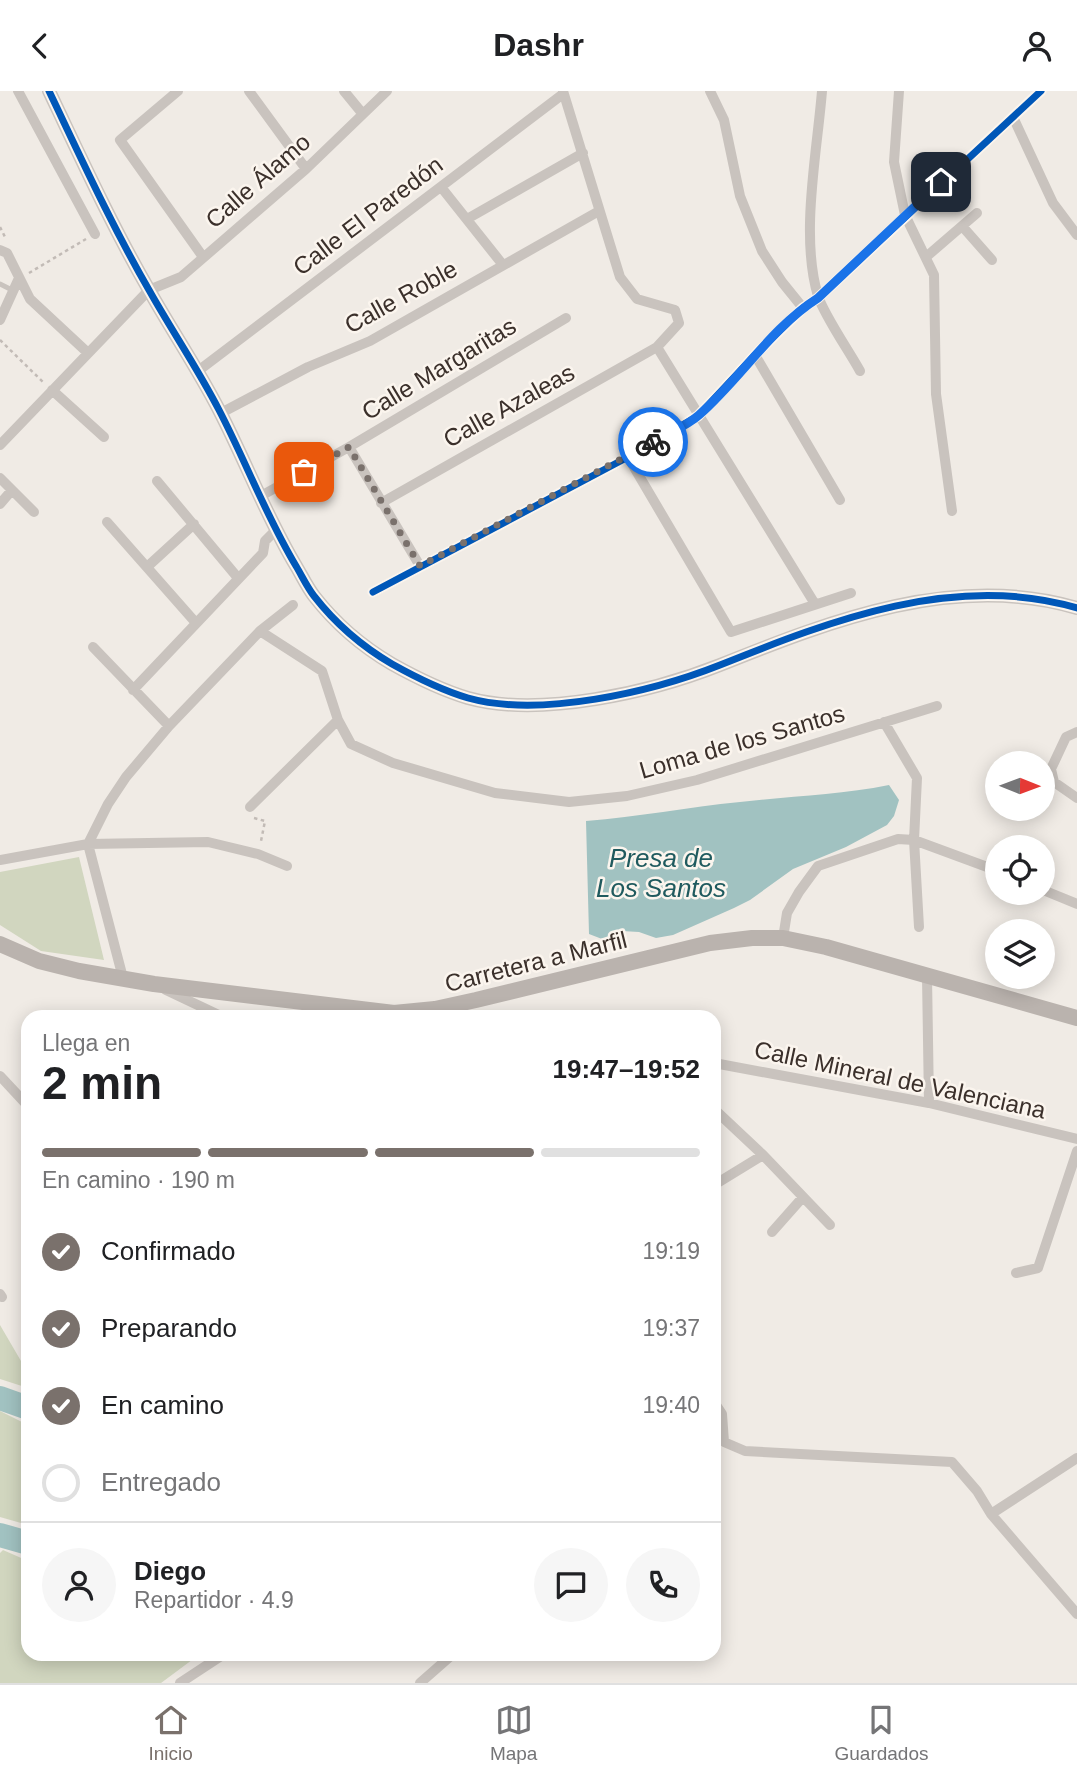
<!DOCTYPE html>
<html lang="es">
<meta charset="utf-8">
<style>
body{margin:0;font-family:Helvetica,sans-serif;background:#f6f6f6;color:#202124;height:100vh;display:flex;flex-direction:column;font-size:26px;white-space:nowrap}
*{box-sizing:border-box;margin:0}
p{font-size:23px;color:#757577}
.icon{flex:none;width:38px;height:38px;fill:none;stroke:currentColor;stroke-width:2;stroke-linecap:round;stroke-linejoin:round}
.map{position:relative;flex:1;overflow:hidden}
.drawer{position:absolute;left:21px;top:919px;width:700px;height:651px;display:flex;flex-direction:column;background:#fff;border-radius:21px;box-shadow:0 4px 18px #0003}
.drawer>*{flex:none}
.needle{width:46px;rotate:91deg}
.controls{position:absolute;left:985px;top:660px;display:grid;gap:14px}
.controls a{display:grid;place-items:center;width:70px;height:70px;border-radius:50%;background:#fff;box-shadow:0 4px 18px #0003;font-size:35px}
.pin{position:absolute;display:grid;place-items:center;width:60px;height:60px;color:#fff;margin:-30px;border-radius:14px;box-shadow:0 4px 10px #0006}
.courier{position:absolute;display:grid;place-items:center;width:70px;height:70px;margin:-35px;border:5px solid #1a73e8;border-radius:50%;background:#fff;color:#222;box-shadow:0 2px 9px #0007}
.headline em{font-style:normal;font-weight:700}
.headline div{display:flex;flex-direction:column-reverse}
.headline{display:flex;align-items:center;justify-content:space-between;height:119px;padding:0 21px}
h1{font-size:46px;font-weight:700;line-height:52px}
.bar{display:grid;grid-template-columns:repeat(4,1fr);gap:10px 7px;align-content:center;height:84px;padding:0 21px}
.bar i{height:9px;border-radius:5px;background:#e0e0e0}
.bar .on{background:#7a716c}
.bar p{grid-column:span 4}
.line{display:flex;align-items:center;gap:18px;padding:0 21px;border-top:2px solid #e0e0e0}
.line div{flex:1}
.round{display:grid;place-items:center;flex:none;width:74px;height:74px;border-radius:37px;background:#f6f6f6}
ol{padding:0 21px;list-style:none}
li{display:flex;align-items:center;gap:21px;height:77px}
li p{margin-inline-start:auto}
li .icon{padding:7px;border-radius:50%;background:#7a716c;color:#fff;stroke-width:4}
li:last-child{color:#757577}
li i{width:38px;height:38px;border:4px solid #e0e0e0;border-radius:50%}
header{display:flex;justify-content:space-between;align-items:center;height:91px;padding:0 21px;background:#fff;font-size:32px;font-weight:700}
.menu{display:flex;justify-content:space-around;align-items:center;height:98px;border-top:2px solid #e0e0e0;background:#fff;font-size:19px;color:#757577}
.menu a{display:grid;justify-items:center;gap:4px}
.menu .on{color:#7a716c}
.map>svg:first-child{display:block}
.green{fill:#d1d6bf}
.water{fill:#a1c2c1}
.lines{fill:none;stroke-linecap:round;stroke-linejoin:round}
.river{stroke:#a1c2c1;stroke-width:24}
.path{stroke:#c2bbb6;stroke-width:2.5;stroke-dasharray:3.5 3.5;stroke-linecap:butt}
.service{stroke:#c9c3be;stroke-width:5}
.minor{stroke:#c9c3be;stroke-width:10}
.tertiary{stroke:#c9c3be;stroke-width:14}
.secondary{stroke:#bab3ae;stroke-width:16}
.cycleway-casing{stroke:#fbf5ee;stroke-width:11}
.cycleway{stroke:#0057b8;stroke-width:7}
.done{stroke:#7a716c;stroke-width:7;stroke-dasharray:0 12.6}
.route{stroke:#1a73e8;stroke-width:9}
.labels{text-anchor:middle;stroke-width:5;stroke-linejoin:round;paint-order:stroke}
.street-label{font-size:24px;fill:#3b302b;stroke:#fbf5ee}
.water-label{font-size:26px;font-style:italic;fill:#1f5a5e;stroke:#fbf5ee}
</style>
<header><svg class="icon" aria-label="back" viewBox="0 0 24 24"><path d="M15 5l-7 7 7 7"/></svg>Dashr<svg class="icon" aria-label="person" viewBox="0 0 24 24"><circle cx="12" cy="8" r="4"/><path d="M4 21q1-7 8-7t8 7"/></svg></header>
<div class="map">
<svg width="1077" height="1592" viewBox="0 0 1077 1592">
<rect width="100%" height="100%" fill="#f0ebe5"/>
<path class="green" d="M79 766 104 869 41 860 0 834V781Z
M0 1234 28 1282V1297L0 1288Z
M0 1320 28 1334V1434L0 1426Z
M3 1459 28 1470V1563H200L161 1592H0V1462Z"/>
<path class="water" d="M889 694 899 709 894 725 887 734 846 756 793 778 750 809 734 817 673 844 656 847 639 841 622 840 602 848 589 843 586 730C638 726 688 716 740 711 790 705 840 704 889 694Z"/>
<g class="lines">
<path class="river" d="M0 1307 28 1317
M0 1444 28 1452"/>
<path class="path" d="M0 136 6 148
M29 182 86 148
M0 249 43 291
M254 727 265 730 261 750"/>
<path class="service" d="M0 193 14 200"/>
<path class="minor" d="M18 0 95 143
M178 0 120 49 203 166
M249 0 306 78
M344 0 362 22
M710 0 724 29 740 105 762 160 782 191 803 217
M822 0C817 62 800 145 818 205 824 224 849 260 860 280
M899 0 894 71 905 124 934 184 936 303 952 420
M1013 26 1053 112 1077 144
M441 96 503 174
M467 128 583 62
M962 135 992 169
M0 159 7 162 30 208 88 262
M926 166 977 122
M0 229 19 187
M657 256 815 513
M755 264 840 409
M198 280 563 3
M52 299 104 346
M221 322 308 276 370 250 599 120
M0 354 149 199 181 186 306 78 387 0
M349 356 420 475
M628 366 731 541 851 502
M0 387 34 421
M157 390 238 487
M259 406 349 356 566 227
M381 412 657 256 679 232 675 219 637 208 620 186 563 0
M0 413 12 399
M107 431 196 532
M147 476 194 433
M373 501 628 366 698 325 755 264 803 217 818 207 1041 0
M260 540 322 580 338 629 351 653 393 672 495 702 569 711 627 705 697 689 937 615
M93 556 169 635
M133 599 263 462 265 450 275 440
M884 631 917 687 914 749 919 836
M1077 641 1066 646 1051 678 1054 691 1077 707
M250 716 338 629
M0 769 88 753 208 751 258 763 287 775
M1043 799 1077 813
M783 847 787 822 799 801 818 775 898 748 914 749 998 780
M927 885 929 1012
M123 887 88 753 108 713 126 686 169 635 260 540 293 514
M166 899 223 926
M714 972 929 1012 1077 1048
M0 985 28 1015
M714 1018 763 1064 830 1134
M714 1094 763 1064
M772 1141 803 1106
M1016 1182 1038 1177 1077 1060
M0 1203 2 1206
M714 1311 722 1323 724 1351 745 1360 952 1371 977 1400 991 1423 1077 1523
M991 1423 1077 1367
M180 1592 224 1563
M420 1592 453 1563"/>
<path class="tertiary" d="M49 0C81 67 112 135 149 199 172 240 198 278 219 319 246 371 266 425 296 475 302 485 307 496 314 505 335 532 363 556 392 573 417 587 441 599 468 607 540 627 652 601 720 574 832 529 956 481 1077 517"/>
<path class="secondary" d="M0 853 39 870 79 880 154 893 394 922 435 918 476 909 710 852 752 847H783L826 856 1077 927"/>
<g class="cycleway-casing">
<path id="cycleway" d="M49 0C81 67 112 135 149 199 172 240 198 278 219 319 246 371 266 425 296 475 302 485 307 496 314 505 335 532 363 556 392 573 417 587 441 599 468 607 540 627 652 601 720 574 832 529 956 481 1077 517
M373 501 628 366 698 325 755 264 803 217 818 207 1041 0"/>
</g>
<use href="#cycleway" class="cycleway"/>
</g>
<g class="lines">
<path class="done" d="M304 381 349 356 420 475 653 351"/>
<path class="route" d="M653 351C668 342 687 335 699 324 741 287 771 237 818 207L941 91"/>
</g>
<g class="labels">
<g class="street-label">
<text transform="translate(258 90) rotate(-41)" y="8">Calle Álamo</text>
<text transform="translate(368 125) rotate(-37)" y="8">Calle El Paredón</text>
<text transform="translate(401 206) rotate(-29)" y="8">Calle Roble</text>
<text transform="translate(439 278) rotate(-31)" y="8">Calle Margaritas</text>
<text transform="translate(509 315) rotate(-29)" y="8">Calle Azaleas</text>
<text transform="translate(742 651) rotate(-16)" y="8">Loma de los Santos</text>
<text transform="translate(536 871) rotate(-14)" y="8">Carretera a Marfil</text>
<text transform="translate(900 989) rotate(12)" y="8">Calle Mineral de Valenciana</text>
</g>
<g class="water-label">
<text x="661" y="776">Presa de<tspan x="661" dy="30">Los Santos</tspan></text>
</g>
</g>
</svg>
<div class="controls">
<a><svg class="needle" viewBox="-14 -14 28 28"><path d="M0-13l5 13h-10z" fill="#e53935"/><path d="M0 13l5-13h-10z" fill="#757577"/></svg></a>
<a><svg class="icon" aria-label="locate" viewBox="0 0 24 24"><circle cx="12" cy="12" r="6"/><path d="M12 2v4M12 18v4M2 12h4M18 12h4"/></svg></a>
<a><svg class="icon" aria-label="layers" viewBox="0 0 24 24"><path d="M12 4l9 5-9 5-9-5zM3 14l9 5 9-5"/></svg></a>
</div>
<div class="pin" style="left:304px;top:381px;background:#ea580c"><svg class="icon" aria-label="bag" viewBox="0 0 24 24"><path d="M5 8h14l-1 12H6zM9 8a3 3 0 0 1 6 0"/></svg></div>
<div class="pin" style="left:941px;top:91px;background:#1f2937"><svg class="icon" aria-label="home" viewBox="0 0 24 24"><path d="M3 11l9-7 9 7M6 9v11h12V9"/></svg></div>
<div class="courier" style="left:653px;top:351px"><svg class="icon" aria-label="bike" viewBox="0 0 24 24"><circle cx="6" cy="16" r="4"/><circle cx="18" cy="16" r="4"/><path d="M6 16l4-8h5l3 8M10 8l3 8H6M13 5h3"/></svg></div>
<section class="drawer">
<div class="headline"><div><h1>2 min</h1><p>Llega en</p></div><em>19:47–19:52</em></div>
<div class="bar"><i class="on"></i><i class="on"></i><i class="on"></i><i></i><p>En camino · 190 m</p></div>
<ol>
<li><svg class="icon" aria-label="check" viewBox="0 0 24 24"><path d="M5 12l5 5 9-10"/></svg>Confirmado<p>19:19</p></li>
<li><svg class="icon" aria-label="check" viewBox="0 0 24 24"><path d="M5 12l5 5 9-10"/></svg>Preparando<p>19:37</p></li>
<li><svg class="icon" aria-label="check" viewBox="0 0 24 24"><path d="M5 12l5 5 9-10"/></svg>En camino<p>19:40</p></li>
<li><i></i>Entregado</li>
</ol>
<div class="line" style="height:126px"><a class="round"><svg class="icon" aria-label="person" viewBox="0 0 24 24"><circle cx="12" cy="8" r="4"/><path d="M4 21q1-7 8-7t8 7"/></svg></a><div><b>Diego</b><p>Repartidor · 4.9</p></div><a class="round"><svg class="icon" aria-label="chat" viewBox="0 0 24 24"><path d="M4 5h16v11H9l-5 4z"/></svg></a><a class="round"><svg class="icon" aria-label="phone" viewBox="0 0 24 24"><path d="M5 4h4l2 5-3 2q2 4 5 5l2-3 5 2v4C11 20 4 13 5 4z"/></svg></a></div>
</section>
</div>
<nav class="menu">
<a class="on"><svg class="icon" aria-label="home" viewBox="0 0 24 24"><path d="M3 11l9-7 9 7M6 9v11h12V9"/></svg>Inicio</a>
<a><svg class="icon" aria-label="map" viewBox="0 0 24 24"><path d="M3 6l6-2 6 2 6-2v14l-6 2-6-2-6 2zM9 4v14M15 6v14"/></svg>Mapa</a>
<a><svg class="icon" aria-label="saved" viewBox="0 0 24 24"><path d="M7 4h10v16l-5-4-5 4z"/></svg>Guardados</a>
</nav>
